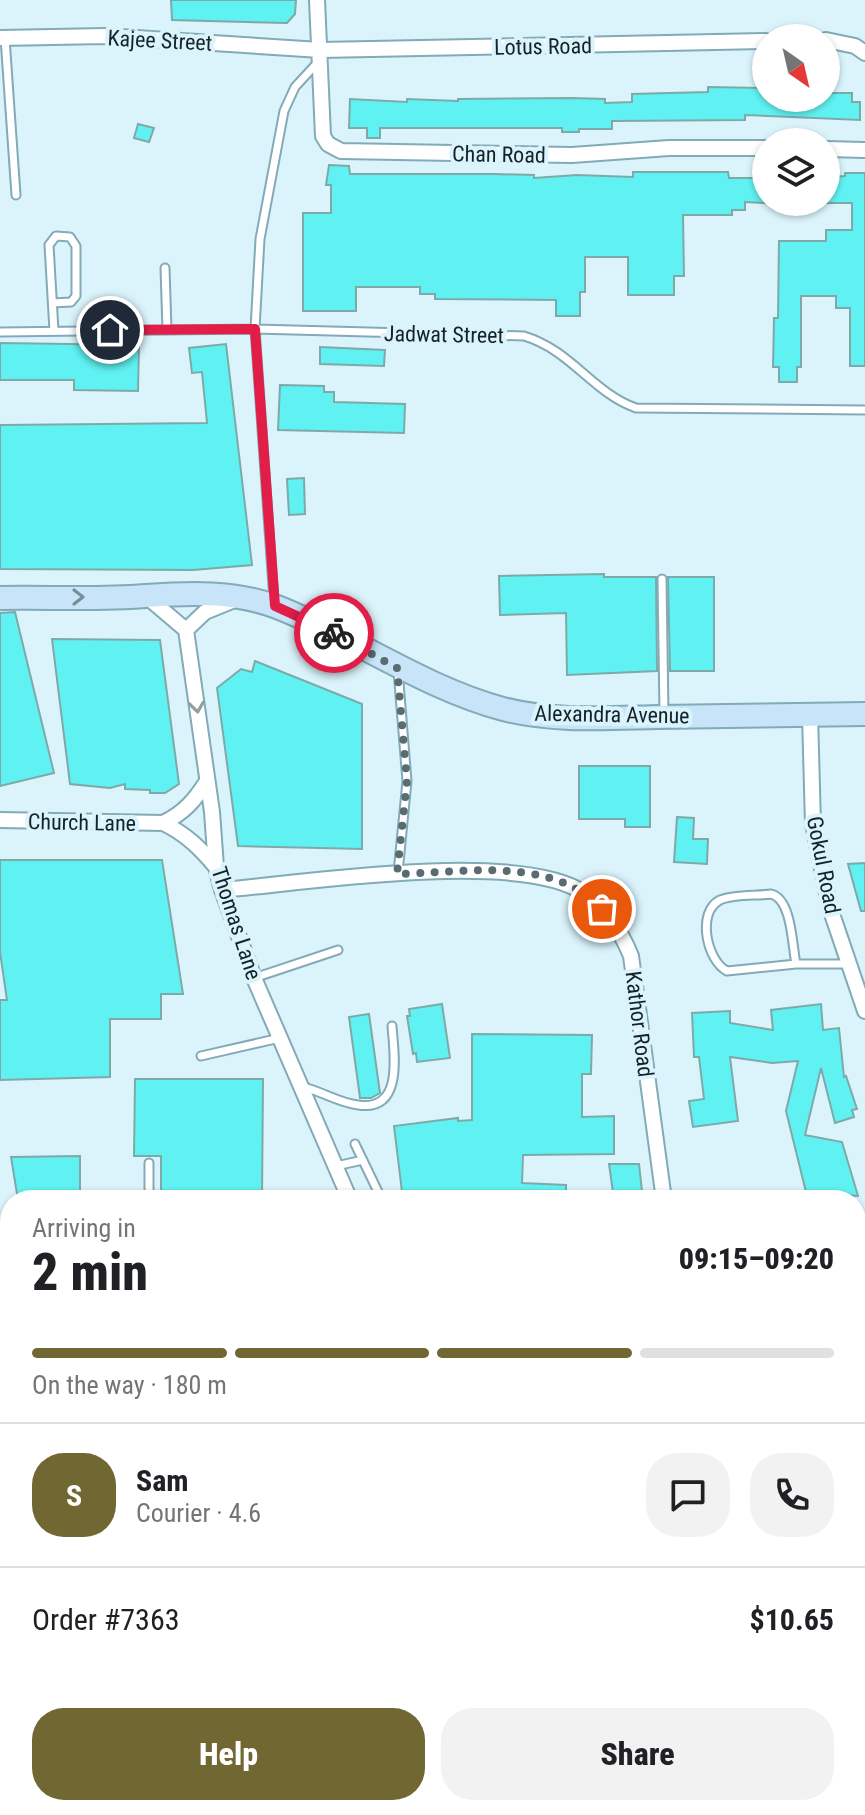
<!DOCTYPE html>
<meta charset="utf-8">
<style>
body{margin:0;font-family:"Roboto Condensed",sans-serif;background:#f2f2f2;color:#202124;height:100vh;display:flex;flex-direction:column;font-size:30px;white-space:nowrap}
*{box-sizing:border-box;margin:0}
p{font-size:26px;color:#757577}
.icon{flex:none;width:44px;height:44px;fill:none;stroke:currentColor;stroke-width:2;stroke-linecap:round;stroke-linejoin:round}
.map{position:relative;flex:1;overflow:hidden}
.details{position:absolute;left:0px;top:1190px;width:866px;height:626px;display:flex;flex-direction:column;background:#fff;border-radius:32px 32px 0 0;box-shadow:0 2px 6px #0004}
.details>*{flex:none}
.needle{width:52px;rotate:146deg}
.controls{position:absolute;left:752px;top:24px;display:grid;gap:16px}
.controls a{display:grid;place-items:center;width:88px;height:88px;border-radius:50%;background:#fff;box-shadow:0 2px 6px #0004;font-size:40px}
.pin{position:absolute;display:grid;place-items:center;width:68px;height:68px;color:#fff;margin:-34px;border:4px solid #fff;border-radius:50%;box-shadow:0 2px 8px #0007}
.courier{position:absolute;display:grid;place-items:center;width:80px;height:80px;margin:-40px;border:6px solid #e11d48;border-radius:50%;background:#fff;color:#222;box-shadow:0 2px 10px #0007}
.overview em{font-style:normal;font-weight:800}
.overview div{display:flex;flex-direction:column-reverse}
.overview{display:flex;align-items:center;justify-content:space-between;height:136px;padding:0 32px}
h1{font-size:52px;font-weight:800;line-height:60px}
.bar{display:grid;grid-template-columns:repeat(4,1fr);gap:12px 8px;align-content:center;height:96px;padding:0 32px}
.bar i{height:10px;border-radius:6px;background:#e0e0e0}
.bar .current{background:#716733}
.bar p{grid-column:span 4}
.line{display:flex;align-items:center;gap:20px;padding:0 32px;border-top:2px solid #e0e0e0}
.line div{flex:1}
.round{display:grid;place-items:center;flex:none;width:84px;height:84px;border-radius:32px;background:#f2f2f2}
.button{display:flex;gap:16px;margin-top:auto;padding:16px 32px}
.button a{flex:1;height:92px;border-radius:32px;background:#716733;color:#fff;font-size:32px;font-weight:800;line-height:92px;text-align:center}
.button a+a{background:#f2f2f2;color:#202124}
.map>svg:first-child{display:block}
.building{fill:#60f2f2;stroke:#7daaa9;stroke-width:2}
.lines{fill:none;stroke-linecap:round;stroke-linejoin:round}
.lane-casing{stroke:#82aab7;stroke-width:11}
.street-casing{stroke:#82aab7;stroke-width:18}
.secondary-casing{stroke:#82aab7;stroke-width:26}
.path{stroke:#7d9298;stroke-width:3;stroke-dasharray:2 6;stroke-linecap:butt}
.lane{stroke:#fff;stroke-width:7}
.street{stroke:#fff;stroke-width:14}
.secondary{stroke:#c7e4f8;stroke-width:22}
.rail-casing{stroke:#51646a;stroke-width:8}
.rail{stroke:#dbf4fc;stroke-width:5;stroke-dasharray:15;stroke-linecap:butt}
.oneway{stroke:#768d9a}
.oneway2{stroke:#959c9e}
.done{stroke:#596c72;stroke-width:8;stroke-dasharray:0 14.4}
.route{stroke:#e11d48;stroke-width:10}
.labels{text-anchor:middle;stroke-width:8;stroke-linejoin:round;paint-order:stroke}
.street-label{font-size:22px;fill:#132328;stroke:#dbf4fc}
</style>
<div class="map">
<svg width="865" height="1815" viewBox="0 0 865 1815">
<rect width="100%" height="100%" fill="#dbf4fc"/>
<path class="building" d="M171 0H296L295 14 287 23 172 20Z
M708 87 766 88V98H826V93H852V102H860V120L745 115V120L612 121V129H579V132H562V128H380V138H367V128H349L350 99 407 102V99L458 101V99L571 98 605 99V103L632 102V94L708 92Z
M138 124 154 128 149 142 134 138Z
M329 165 349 166 350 174H495L534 175V178L577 175 633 177V172H728L729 178H766V203L745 202V210H732V215H683L684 276H674V295H628V257H585V292H580V316H556V300L435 299V294H420V287H356V311H303V213H331V185H326Z
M845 173H865V366H850V308H836V296H801V367H797V382H779V367H773L774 318H778L779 241H826V230H852V203H826V177L845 176Z
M0 343 139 345 138 391 74 390V380H0Z
M226 344 252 565 193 570 0 569V425L207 423 202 372 192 373 189 348Z
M320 347 385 350 384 366 320 364Z
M280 385 324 386V392H334V402L405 404 404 433 278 430Z
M304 478 305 514 289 515 287 479Z
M604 574V577H656L657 671 567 675 566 613 500 615 499 576Z
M668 577H714V671H670Z
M15 612 54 773 0 786V613Z
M52 639 160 640 179 784 165 793H150V790L125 789V784L110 788 70 784Z
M255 661 362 704V849L238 846 217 688 241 669 252 672Z
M579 766H650V827H625V819H579Z
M677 817 694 818 693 839H708L707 864 674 862Z
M0 860H162L183 994H161V1019H110V1077L0 1080V1000H7L0 952Z
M865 863V911H861L848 864Z
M442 1004 450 1058 417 1062 416 1053 413 1054 407 1016H410L409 1009Z
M821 1004 823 1030 839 1028 844 1077 846 1076 857 1109 852 1110 854 1117 835 1123 821 1068 805 1135 842 1142 858 1196 806 1192 786 1111 798 1061 772 1063 730 1057 738 1121 693 1127 689 1101 704 1099 699 1057H694L692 1013 730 1011V1023L773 1030 771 1010Z
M369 1014 380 1093 371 1098H360L349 1017Z
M472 1034 592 1035 591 1074H582V1117L614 1116V1154L523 1155 522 1183 566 1185V1200H403L394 1126 458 1118V1121L472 1120Z
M135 1079H263L262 1200H161V1156H134Z
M80 1156V1200H18L11 1157Z
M609 1164H639L643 1200H614Z"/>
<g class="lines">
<g class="lane-casing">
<path id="lane" d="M5 38 16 195
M165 268 167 330
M53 303 71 302 76 296V246L70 237 56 236 49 245 54 331
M0 332 255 329 524 336C571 350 593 393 636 408L865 410
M662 579 664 715
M274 601 255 329 260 239 284 111 295 87 319 61
M398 873 407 781 398 670
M796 964C792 945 792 899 771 894 756 896 734 894 720 900 696 912 707 961 727 971L796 964H848
M254 978 338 950
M201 1056 280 1038
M303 1087C321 1091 339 1103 358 1105 404 1112 394 1054 392 1026
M355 1144 382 1200
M149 1163V1200
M336 1166 363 1160"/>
</g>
<g class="street-casing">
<path id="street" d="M317 0 323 136 328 144 341 151 572 155 669 148H766
M0 38 105 36 320 50 766 41
M826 40 855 46 865 53
M826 149 865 150
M146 596 186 630 212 812 216 867 222 890 254 978 350 1200
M186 630 205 612 232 601
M810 715 813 824 830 908 865 1011
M0 820 163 823C186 834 200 848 216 867
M163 823C184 813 195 800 207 781
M222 890C304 883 519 849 584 893 606 909 621 931 631 956L664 1200
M118 1806 120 1815
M643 1806 646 1815
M855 1806 858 1815"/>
</g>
<g class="secondary-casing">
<path id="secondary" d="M0 598C48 597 97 600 145 596 189 593 235 591 277 607 354 637 422 687 503 709 553 722 608 718 659 717 728 716 796 715 865 714
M0 1250 1 1292 10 1369
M856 1447 865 1448
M86 1806 88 1815"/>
</g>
<path class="path" d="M856 1716 865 1715"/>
<use href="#lane" class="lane"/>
<use href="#street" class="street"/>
<use href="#secondary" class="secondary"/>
<g class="rail-casing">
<path id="rail" d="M0 1774 8 1815"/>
</g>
<use href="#rail" class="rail"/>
</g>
<defs><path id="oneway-chevron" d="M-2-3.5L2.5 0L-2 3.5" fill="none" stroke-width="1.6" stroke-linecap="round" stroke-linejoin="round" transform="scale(2)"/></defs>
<use class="oneway" href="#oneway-chevron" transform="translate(78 597)"/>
<use class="oneway2" href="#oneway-chevron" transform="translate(197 707) rotate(82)"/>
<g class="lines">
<path class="done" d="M334 633 397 668 407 781 397 874C456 873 531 859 583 893 590 897 596 904 602 909"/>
<path class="route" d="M110 330 255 329 275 606 334 633"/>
</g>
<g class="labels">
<g class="street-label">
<text transform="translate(160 40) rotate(3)" y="8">Kajee Street</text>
<text transform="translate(543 46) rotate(-1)" y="8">Lotus Road</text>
<text transform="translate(499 154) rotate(1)" y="8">Chan Road</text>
<text transform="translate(444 334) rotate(1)" y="8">Jadwat Street</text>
<text transform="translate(612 714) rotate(1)" y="8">Alexandra Avenue</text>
<text transform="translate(82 822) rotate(1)" y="8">Church Lane</text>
<text transform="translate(824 865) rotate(79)" y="8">Gokul Road</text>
<text transform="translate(237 923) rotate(72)" y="8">Thomas Lane</text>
<text transform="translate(640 1024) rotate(83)" y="8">Kathor Road</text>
</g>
</g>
</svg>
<div class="controls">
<a><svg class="needle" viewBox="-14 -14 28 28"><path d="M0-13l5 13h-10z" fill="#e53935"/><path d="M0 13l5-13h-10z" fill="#757577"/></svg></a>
<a><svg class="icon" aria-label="layers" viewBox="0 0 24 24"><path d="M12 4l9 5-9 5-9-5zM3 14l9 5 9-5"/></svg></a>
</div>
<div class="pin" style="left:602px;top:909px;background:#ea580c"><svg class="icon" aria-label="bag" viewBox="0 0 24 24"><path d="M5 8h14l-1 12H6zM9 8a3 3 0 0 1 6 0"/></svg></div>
<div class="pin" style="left:110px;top:330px;background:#1f2937"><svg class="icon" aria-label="home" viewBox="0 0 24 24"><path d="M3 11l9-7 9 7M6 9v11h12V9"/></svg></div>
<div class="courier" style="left:334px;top:633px"><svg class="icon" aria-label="bike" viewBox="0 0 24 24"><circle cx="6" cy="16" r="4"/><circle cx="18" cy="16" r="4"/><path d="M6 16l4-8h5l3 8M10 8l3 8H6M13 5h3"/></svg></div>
<section class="details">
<div class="overview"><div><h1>2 min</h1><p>Arriving in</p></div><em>09:15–09:20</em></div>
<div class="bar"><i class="current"></i><i class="current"></i><i class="current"></i><i></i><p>On the way · 180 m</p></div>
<div class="line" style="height:144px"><b class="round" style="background:#716733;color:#fff">S</b><div><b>Sam</b><p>Courier · 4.6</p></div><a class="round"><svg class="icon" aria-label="chat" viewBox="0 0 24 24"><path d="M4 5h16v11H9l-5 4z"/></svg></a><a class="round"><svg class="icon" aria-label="phone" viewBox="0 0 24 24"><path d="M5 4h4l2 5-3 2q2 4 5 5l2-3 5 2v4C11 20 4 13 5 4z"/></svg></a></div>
<div class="line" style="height:104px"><div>Order #7363</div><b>$10.65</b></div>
<div class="button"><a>Help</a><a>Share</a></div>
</section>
</div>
